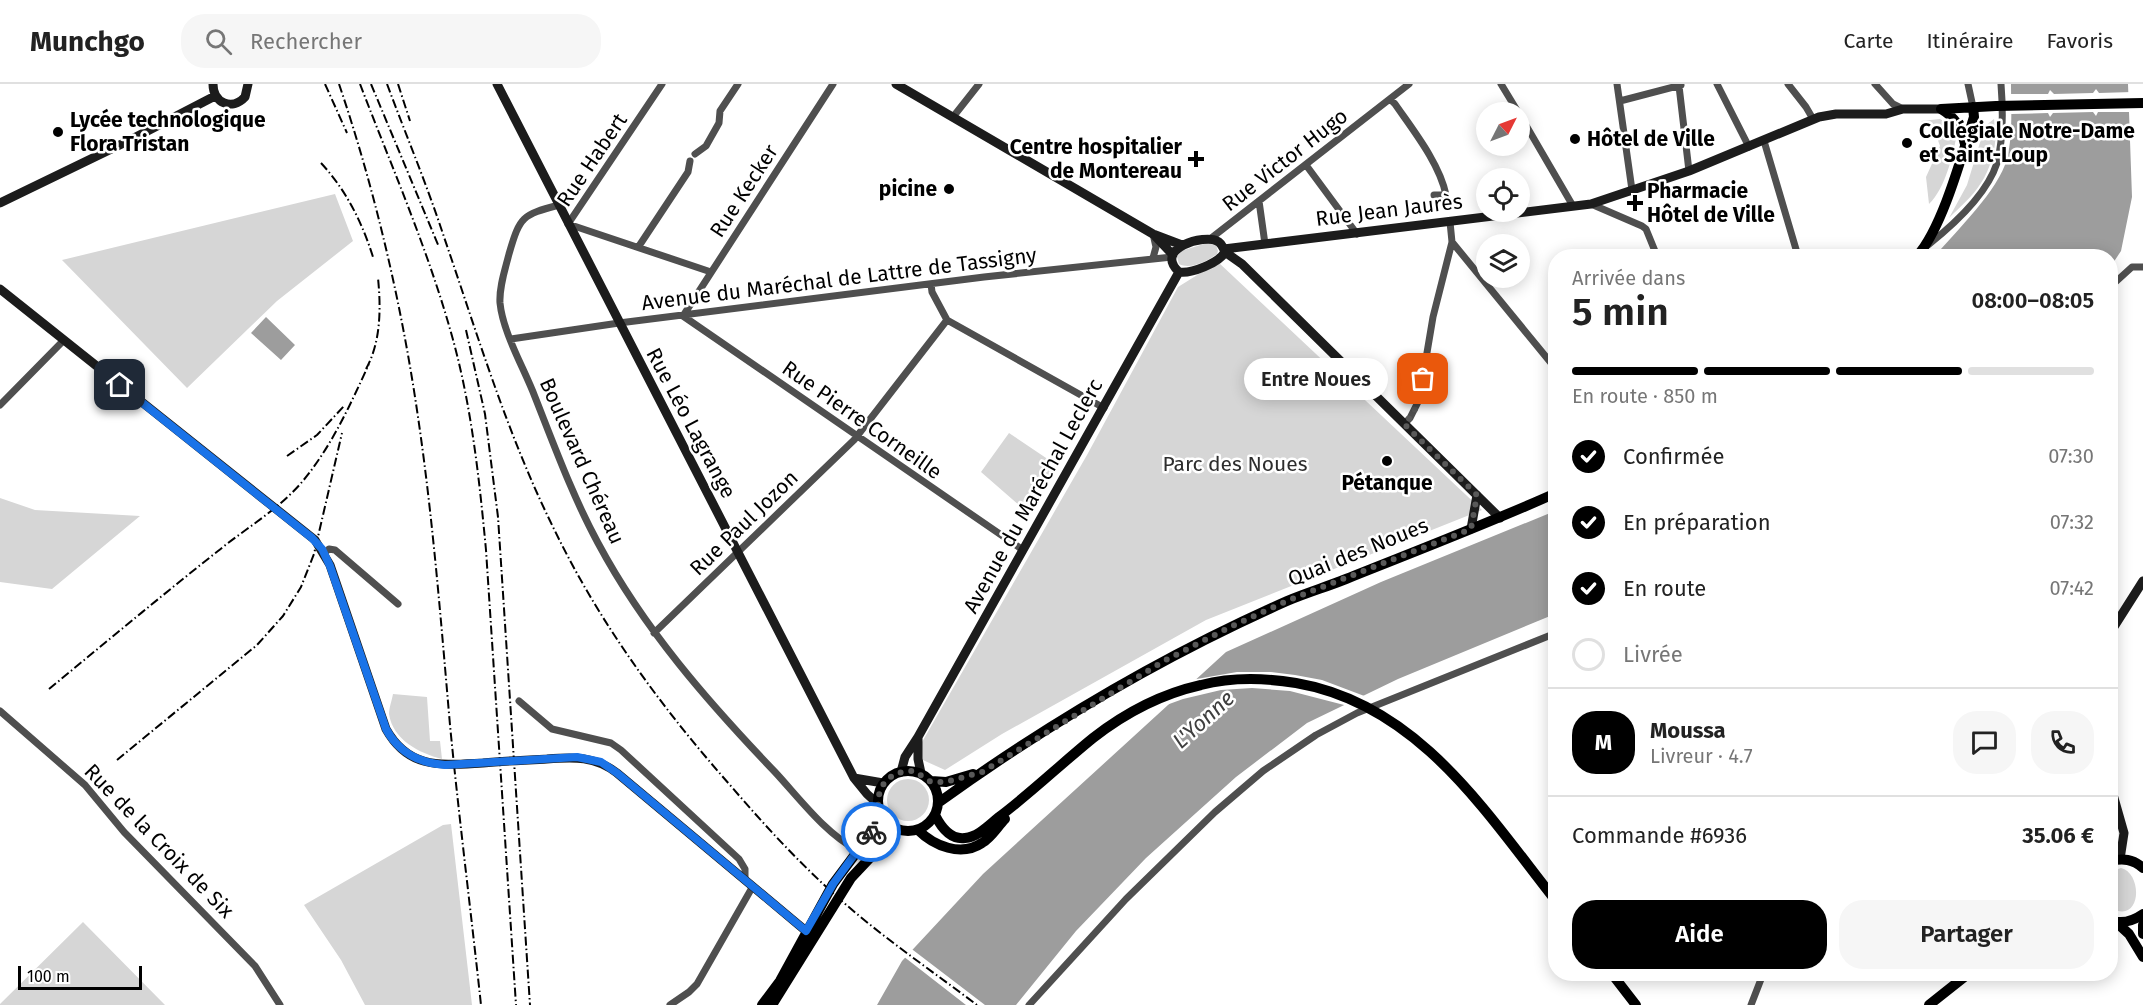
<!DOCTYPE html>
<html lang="fr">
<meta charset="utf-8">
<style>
body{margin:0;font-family:"Fira Sans",sans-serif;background:#f6f6f6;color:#222;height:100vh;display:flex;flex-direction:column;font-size:22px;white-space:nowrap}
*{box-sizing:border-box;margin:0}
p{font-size:20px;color:#767676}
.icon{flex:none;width:33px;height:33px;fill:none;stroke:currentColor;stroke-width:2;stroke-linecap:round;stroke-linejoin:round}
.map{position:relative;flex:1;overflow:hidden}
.drawer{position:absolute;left:1548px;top:165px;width:570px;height:732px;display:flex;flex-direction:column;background:#fff;border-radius:24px;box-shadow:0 3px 15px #0003}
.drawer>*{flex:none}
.needle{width:39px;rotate:48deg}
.buttons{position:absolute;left:1476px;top:18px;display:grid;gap:12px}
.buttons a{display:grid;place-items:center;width:54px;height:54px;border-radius:50%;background:#fff;box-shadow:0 3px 15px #0003;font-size:30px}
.scale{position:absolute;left:18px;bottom:15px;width:124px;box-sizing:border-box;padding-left:6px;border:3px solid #000;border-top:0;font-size:16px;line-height:21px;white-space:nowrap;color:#000;-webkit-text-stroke:4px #fff;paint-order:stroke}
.pin{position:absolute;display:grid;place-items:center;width:51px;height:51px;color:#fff;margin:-26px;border-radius:12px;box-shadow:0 3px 9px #0006}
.courier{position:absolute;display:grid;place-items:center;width:60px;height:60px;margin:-30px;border:4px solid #1a73e8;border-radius:50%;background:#fff;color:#222;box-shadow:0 2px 8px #0007}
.bubble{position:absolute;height:42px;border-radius:21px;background:#fff;box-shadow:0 3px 15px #0003;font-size:20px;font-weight:600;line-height:42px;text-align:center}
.head em{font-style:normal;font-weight:600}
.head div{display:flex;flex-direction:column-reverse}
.head{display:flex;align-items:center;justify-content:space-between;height:102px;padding:0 24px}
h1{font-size:39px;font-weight:600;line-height:45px}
.bar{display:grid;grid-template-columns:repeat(4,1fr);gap:9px 6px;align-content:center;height:72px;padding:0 24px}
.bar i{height:8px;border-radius:4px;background:#e0e0e0}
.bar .active{background:#000}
.bar p{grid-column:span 4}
.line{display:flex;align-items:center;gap:15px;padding:0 24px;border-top:2px solid #e0e0e0}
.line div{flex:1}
.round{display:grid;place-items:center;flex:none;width:63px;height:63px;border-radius:24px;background:#f6f6f6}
ol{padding:0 24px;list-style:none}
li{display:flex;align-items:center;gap:18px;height:66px}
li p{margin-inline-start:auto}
li .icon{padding:6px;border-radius:50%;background:#000;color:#fff;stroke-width:4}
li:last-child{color:#767676}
li i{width:33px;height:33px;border:3px solid #e0e0e0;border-radius:50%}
.cta{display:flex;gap:12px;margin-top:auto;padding:12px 24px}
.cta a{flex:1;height:69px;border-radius:24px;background:#000;color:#fff;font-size:24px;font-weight:600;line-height:69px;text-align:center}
.cta a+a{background:#f6f6f6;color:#222}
header{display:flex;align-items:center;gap:36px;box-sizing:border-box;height:84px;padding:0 30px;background:#fff;border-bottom:2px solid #e0e0e0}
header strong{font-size:28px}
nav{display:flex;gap:33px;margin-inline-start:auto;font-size:21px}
.search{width:420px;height:54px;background:#f6f6f6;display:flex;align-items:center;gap:15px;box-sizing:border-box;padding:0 21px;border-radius:24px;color:#767676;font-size:22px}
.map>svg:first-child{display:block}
.green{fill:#d6d6d6}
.water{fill:#9d9d9d}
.pier{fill:#fff}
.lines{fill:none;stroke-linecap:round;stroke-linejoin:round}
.street{stroke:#4f4f4f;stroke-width:7}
.secondary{stroke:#1c1c1c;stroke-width:9}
.primary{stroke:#000;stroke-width:10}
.rail{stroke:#000;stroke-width:2;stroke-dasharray:9 3 1.5 3;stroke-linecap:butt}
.done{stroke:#595959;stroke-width:6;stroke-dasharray:0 10.8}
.route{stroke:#1a73e8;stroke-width:8}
.poi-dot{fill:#000;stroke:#fff;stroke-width:2}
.labels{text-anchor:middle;stroke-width:5;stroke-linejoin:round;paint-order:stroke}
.poi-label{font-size:21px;font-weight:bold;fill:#000;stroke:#fff;text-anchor:start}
.street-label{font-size:21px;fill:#000;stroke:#fff}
.park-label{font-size:21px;fill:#2d2d2d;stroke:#fff}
.water-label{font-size:22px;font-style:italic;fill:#3e3e3e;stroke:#fff}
</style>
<header>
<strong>Munchgo</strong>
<div class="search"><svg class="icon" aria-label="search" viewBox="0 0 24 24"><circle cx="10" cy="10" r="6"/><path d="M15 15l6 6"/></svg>Rechercher</div>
<nav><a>Carte</a><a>Itinéraire</a><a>Favoris</a></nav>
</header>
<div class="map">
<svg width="2143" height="921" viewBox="0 0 2143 921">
<rect width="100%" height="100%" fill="#fff"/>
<path class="green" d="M1940 35 1951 41 1957 48C1954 69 1945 105 1929 120L1926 93 1940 62 1934 45 1921 37Z
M1994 35C1999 55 1992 82 1981 99 1973 112 1960 123 1949 134L1967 101 1985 42Z
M335 110 353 157 277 217 187 304 62 176Z
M1207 159 1216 161 1218 167 1217 170C1207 177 1191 186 1179 180L1177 173 1181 167Z
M1218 178 1482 426 1206 536 1002 650 945 686 914 672 1087 371 1178 203Z
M1009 349 1055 380 1028 429 981 388Z
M0 414 35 426 140 432 52 505 0 498Z
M393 610 427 613 430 657H440L442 675C419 669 393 656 389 630 389 624 392 616 393 610Z
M887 716a21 21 0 1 1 42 0a21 21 0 1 1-42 0Z
M451 740 472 921H365L341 876 304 821 443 741Z
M2121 784C2143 789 2142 841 2111 824L2110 788Z
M83 838 165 921H0V920Z"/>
<path class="water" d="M2011 0H2128L2132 113 2121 167 2111 182 2110 172H1935C1957 146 1998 107 2007 75 2013 51 2011 24 2011 0Z
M266 233 295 261 281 276 251 249Z
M1555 427V530L1398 595 1307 639 1236 693 1146 774 1076 847 1016 921H877L902 877 983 790 1226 568 1381 498Z"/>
<path class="pier" d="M2008 4H2011V10H2048L2050 6 2054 10 2093 9 2096 5 2099 9 2132 8V28H2098L2096 32 2093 28 2053 29 2050 33 2048 29 2011 30V36H2008Z
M1237 588H1271L1295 591 1322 596 1367 613 1348 622 1290 607 1252 604 1221 606 1183 615 1161 623 1191 596Z
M910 864 913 866 985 921H966L903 872Z"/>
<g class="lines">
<path class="street" d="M662 0 568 140 711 188
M833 0 683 232 1023 466
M1501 0 1518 28
M1617 0 1632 106
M1717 0 1749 63
M1788 0 1806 23 1813 35
M1875 0 1893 20 1903 25
M1968 0 1973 23
M1679 2 1689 87
M1390 15 1395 20C1413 46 1440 80 1446 111H1434
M1620 17 1681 1
M1520 31 1573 122
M953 33 979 0
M1764 57 1798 172
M695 70 706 62 719 39 720 27 738 0
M1306 81 1357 150
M1259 117 1265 160
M1591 120 1642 142 1646 145 1657 172
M559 121C522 131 520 132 509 170 505 186 499 203 500 219 503 249 524 284 535 313 554 361 573 413 598 459 644 545 708 618 775 688 800 715 825 749 857 766
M1210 155 1409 0
M1452 158 1556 285
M1928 161C1952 142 1987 110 1997 79 2004 54 2003 26 2001 0
M639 162 688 88 690 77
M1153 174 1156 163 1153 150
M931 200 932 208 947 236 1104 324
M2110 203 2132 183H2143
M511 255 619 239 984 193 1172 173
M0 321 64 256
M1404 340 1410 334 1419 316 1433 233 1452 158 1450 138
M324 469 329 465 335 466 398 520
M654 549 854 356 947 236
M519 617 552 645 611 659 621 666 739 775 745 785V795
M0 627 85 701 124 748 255 882 280 921
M670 921 689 908 697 900 753 802
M1029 921 1126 815 1215 728 1263 687 1316 651 1357 629 1556 549
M1751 921 1763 890"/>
<path class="secondary" d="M213 0C213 19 232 27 245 13L248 0
M497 0 854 694 867 710 878 720
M896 0 1153 150 1182 161
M0 119 132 55 215 12
M1155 152 1173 171
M1224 165 1591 120 1689 87 1819 33 1836 30H1886L1903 25H1941
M1225 168 1242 180 1500 434
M1179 188C1153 164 1205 150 1217 157 1222 159 1223 164 1225 168
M1179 188C1191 190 1219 179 1225 168
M0 205 315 456 330 481 386 645C409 686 442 681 483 679 504 677 526 676 547 675 574 673 595 672 617 689L806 847
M1471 445 1477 411
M2110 549 2143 497
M918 653V675L921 689
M901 688 905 673 918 653 1179 188
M854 694 883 699
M2110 700 2124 749 2120 775"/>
<path class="primary" d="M1941 25 1996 22 2143 19
M1941 25C1956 34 1961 43 1965 60
M1917 172C1942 145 1962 71 1974 33L1973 23
M878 717a30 30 0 1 1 60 0a30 30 0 1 1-60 0Z
M931 697 946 698 973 690
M938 719C1046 641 1165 571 1287 517 1306 509 1326 503 1346 495 1416 467 1487 440 1556 409
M935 731C941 743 950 756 965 754 978 753 989 741 999 733 1032 708 1061 680 1093 654 1125 629 1161 610 1201 601 1232 593 1265 594 1296 599 1418 620 1485 727 1556 817
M918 746C934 762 961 773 982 759 991 754 998 742 1005 735
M2110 777C2123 774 2133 775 2143 784
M2113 837C2124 840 2133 837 2143 830
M2116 838 2129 850 2143 873
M2143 841V850
M1612 890 1636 921
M762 921 780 897 833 800 883 733
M772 921 851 794 897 745
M1929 921 1968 890"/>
<path class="rail" d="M325 0 347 49
M339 0C375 106 402 222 418 333 433 435 441 538 450 641 459 734 471 828 481 921
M360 0C391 81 426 161 450 245 471 317 479 392 486 466L516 921
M371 0 439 163
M387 0C406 51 427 101 444 153 478 252 508 353 555 447 600 540 662 624 730 701 766 743 802 782 843 818 885 855 932 887 977 921
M398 0 410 37
M321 79C346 106 362 138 373 173
M466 246 485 330 498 433 530 921
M366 285C381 258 381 224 378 194
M287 372 317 351 345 321
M49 605C105 559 161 512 218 467 246 444 278 426 302 398 332 362 350 321 369 280
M117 676 257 561 283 532 301 503 314 470 342 349"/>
</g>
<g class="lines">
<path class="done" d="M871 748 883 733 878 720V713L884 699 894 690 907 687H914L931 698H946L982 688 1164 577 1230 543 1289 516 1471 445 1477 411 1404 340C1417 328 1420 312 1423 295"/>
<path class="route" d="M120 301 312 454 322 465 330 482 386 645C399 669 419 679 445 681L577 673 601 678 617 689 806 847 833 800 871 748"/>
</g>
<g class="poi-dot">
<circle cx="58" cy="48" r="6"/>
<circle cx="1575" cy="55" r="6"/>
<circle cx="1907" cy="59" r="6"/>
<path d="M1193 66h6v6h6v6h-6v6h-6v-6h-6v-6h6z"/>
<circle cx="949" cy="105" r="6"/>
<path d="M1632 110h6v6h6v6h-6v6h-6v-6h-6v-6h6z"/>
<circle cx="1387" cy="377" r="6"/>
</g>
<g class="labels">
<g class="poi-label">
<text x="70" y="43">Lycée technologique<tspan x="70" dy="24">Flora Tristan</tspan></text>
<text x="1919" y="54">Collégiale Notre-Dame<tspan x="1919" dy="24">et Saint-Loup</tspan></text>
<text x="1587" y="62">Hôtel de Ville</text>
<text x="1182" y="70" text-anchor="end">Centre hospitalier<tspan x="1182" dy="24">de Montereau</tspan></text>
<text x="937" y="112" text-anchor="end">picine</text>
<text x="1647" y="114">Pharmacie<tspan x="1647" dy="24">Hôtel de Ville</tspan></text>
<text x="1387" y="406" text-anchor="middle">Pétanque</text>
</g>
<g class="street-label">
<text transform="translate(592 76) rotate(-56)" y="7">Rue Habert</text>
<text transform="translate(1285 76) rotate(-38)" y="7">Rue Victor Hugo</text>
<text transform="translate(744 107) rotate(-57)" y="7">Rue Kecker</text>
<text transform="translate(1389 126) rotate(-7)" y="7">Rue Jean Jaurès</text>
<text transform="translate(839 195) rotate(-7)" y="7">Avenue du Maréchal de Lattre de Tassigny</text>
<text transform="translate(862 336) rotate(35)" y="7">Rue Pierre Corneille</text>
<text transform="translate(691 339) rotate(62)" y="7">Rue Léo Lagrange</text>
<text transform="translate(582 377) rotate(66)" y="7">Boulevard Chéreau</text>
<text transform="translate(1033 412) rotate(-61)" y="7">Avenue du Maréchal Leclerc</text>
<text transform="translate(744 439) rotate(-44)" y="7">Rue Paul Jozon</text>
<text transform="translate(1358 468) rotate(-22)" y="7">Quai des Noues</text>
<text transform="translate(159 757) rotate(46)" y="7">Rue de la Croix de Six</text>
</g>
<g class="park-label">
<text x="1235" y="387">Parc des Noues</text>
</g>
<g class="water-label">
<text transform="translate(1203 635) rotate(-42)" y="8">L'Yonne</text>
</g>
</g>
</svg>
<div class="buttons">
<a><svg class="needle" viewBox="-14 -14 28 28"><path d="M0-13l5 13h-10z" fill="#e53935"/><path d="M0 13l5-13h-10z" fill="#767676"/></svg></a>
<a><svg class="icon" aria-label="locate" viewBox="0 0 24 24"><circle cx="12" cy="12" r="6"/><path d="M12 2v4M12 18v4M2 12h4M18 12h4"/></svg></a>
<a><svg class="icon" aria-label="layers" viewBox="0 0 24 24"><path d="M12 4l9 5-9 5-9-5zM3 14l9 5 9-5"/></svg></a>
</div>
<div class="scale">100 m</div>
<div class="pin" style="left:1423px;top:295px;background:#ea580c"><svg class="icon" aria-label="bag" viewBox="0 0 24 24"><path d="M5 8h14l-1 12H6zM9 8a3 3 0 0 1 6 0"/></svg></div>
<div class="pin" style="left:120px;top:301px;background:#1f2937"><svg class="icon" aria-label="home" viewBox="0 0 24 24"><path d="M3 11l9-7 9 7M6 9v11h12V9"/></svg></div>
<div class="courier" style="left:871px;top:748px"><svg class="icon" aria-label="bike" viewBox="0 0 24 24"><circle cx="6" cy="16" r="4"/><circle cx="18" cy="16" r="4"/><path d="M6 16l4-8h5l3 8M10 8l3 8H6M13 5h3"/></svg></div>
<div class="bubble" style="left:1244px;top:274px;width:144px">Entre Noues</div>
<section class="drawer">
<div class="head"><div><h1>5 min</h1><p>Arrivée dans</p></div><em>08:00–08:05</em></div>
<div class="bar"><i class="active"></i><i class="active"></i><i class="active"></i><i></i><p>En route · 850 m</p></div>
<ol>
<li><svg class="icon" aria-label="check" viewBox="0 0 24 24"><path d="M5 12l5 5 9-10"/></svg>Confirmée<p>07:30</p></li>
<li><svg class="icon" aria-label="check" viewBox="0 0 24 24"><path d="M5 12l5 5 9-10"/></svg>En préparation<p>07:32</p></li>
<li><svg class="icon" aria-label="check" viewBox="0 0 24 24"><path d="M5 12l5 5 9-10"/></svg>En route<p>07:42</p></li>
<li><i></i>Livrée</li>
</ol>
<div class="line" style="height:108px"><b class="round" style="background:#000;color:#fff">M</b><div><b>Moussa</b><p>Livreur · 4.7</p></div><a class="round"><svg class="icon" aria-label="chat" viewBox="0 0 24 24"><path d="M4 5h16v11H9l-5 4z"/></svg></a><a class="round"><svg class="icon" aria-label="phone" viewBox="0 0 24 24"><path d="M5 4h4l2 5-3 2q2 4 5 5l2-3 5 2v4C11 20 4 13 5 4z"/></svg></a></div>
<div class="line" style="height:78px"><div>Commande #6936</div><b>35.06 €</b></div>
<div class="cta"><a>Aide</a><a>Partager</a></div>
</section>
</div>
